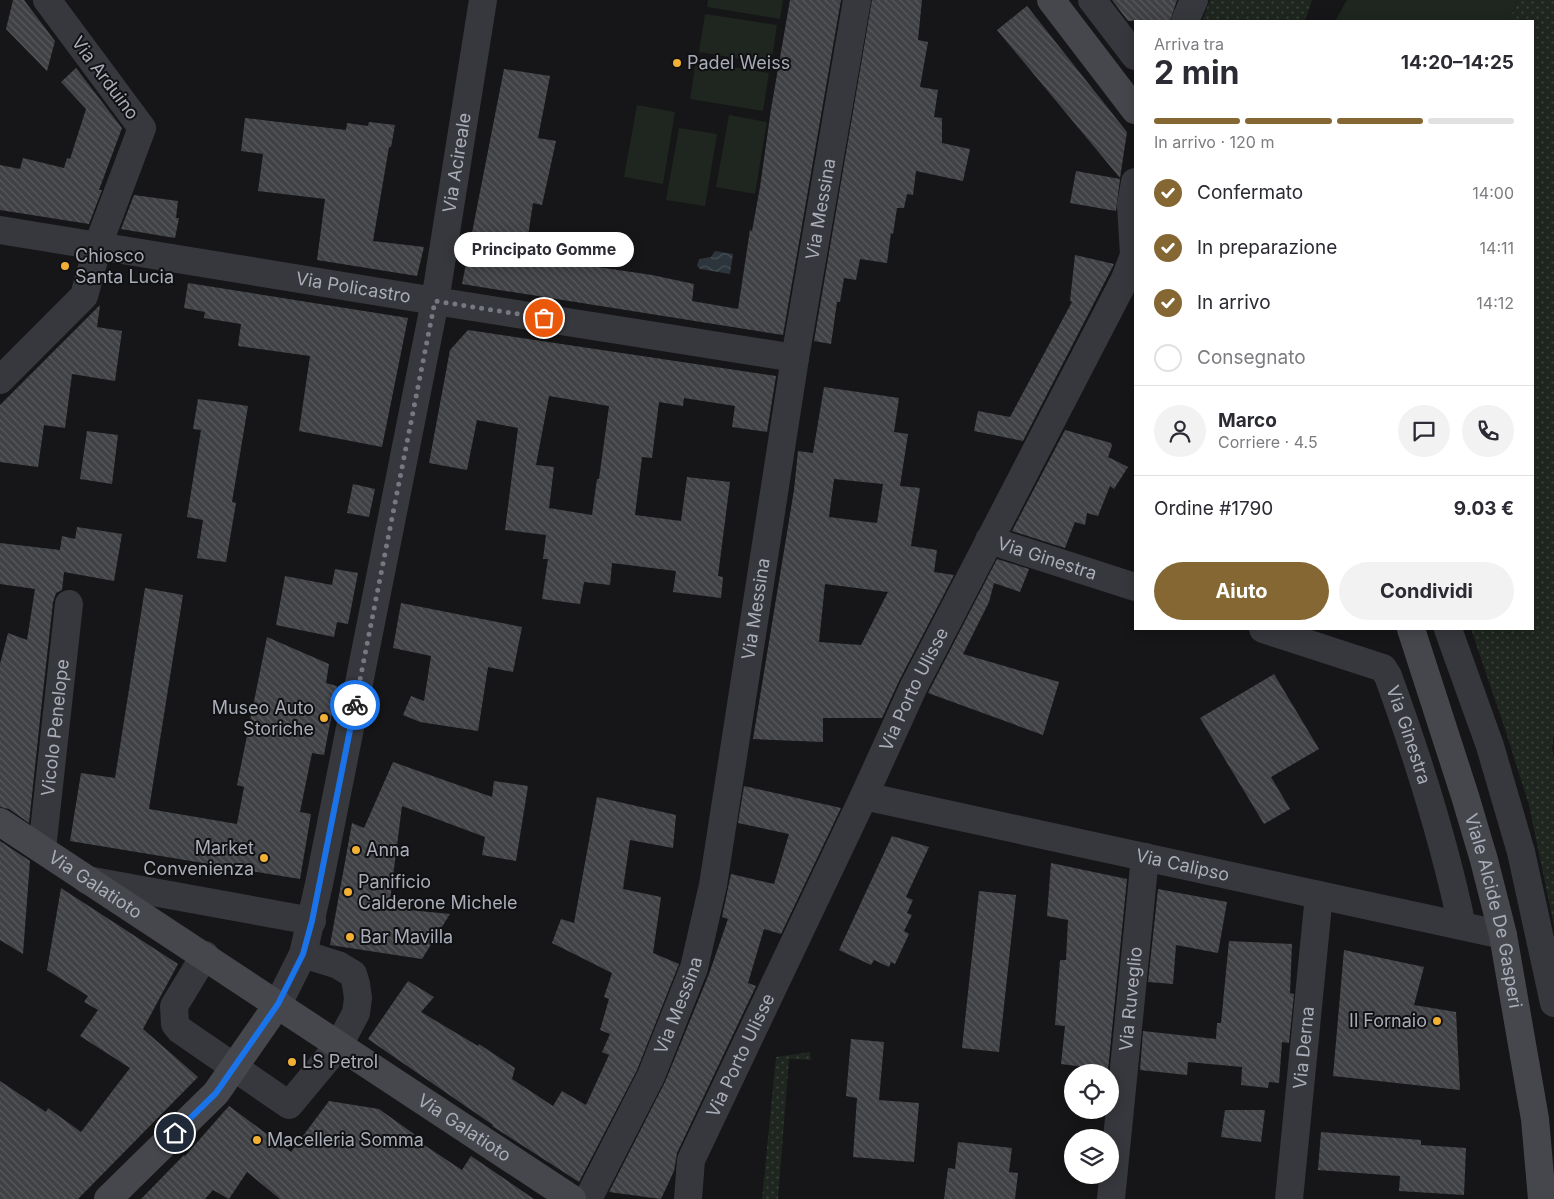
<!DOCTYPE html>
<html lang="it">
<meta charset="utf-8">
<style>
body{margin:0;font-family:Inter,sans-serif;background:#f2f2f3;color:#2b2b33;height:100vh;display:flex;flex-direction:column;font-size:19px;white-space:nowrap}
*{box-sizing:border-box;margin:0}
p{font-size:16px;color:#7c7c81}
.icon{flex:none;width:28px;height:28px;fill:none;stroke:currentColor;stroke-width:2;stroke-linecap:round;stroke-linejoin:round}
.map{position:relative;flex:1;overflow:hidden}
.side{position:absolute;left:1134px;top:20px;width:400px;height:610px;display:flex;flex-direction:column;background:#fff;border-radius:0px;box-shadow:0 2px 12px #0003}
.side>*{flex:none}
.tools{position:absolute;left:1064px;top:1064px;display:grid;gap:10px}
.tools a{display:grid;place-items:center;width:55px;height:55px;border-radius:50%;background:#fff;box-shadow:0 2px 12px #0003;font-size:25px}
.pin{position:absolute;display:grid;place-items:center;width:42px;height:42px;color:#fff;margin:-21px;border:2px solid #fff;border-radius:50%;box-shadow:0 1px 5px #0007}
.courier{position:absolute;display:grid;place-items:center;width:50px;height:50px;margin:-25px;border:4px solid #1a73e8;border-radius:50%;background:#fff;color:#222;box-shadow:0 1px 6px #0007}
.bubble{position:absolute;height:35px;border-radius:18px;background:#fff;box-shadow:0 2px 12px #0003;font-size:16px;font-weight:700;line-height:35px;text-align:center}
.headline em{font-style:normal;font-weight:700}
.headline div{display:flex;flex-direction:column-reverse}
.headline{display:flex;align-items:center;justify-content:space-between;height:85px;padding:0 20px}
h1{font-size:32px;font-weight:700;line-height:38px}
.bar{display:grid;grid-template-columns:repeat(4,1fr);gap:8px 5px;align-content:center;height:60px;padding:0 20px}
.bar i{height:6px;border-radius:4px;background:#e1e1e2}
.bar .active{background:#856733}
.bar p{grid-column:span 4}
.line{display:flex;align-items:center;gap:12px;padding:0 20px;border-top:1px solid #e1e1e2}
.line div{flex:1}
.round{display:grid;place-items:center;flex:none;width:52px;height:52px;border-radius:26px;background:#f2f2f3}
ol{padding:0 20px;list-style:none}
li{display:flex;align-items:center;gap:15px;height:55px}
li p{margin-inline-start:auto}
li .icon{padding:5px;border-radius:50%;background:#856733;color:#fff;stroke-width:4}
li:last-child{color:#7c7c81}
li i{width:28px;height:28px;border:2px solid #e1e1e2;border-radius:50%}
.button{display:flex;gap:10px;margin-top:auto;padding:10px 20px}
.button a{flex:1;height:58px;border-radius:30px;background:#856733;color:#fff;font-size:20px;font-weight:700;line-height:58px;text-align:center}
.button a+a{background:#f2f2f3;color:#2b2b33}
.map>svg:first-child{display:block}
.grass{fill:url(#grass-dots)}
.pitch{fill:#1e261f}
.water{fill:url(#water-waves)}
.building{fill:url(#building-back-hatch);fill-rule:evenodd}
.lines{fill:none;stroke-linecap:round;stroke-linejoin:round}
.minor{stroke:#37383d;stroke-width:28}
.tertiary{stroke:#37383d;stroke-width:28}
.secondary{stroke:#45474d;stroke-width:28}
.done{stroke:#757880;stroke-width:5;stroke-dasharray:0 9}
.route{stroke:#1a73e8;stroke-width:6}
.poi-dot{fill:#f2b134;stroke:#111113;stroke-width:2}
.labels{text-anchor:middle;stroke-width:4;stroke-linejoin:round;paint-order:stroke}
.poi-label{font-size:18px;fill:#a8adb8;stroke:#111113;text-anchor:start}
.street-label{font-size:18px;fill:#a8adb8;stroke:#111113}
</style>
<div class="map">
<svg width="1554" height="1199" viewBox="0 0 1554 1199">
<defs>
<pattern id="grass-dots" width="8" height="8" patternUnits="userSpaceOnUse" patternTransform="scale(1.25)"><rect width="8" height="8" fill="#1e261f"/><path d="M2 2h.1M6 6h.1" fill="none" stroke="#3c433d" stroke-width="1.8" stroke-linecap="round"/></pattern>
<pattern id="water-waves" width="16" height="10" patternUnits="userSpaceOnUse" patternTransform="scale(1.25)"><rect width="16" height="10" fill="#2c353c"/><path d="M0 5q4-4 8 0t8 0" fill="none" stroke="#485056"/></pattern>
<pattern id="building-back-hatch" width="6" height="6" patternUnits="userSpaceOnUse" patternTransform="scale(1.25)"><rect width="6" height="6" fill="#404145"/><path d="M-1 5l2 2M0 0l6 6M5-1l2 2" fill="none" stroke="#595a5e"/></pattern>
</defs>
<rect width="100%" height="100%" fill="#161618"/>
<path class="grass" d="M1210 0H1312L1305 21H1202Z
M1519 0H1554V734L1552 749 1554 758V926L1529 805 1505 729 1471 629H1532V21H1508Z
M810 1052 811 1060 789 1059 778 1199H762L776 1057Z"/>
<path class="pitch" d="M708 0H783L780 19 707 7Z
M1347 0H1519L1508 21H1335Z
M705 14 777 25 771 64 699 52Z
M696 61 769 73 763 111 690 99Z
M637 105 675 112 663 184 624 177Z
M729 115 767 122 755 194 716 187Z
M679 128 717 134 705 206 666 200Z"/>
<path class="water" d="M715 251 733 254 730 274 700 269 697 266 699 259 711 257Z"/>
<path class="building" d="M13 0H24L55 41 47 71 6 29Z
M790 0H841L783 335 462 284 504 69 550 76 538 138 556 141 542 205 533 203 526 249 578 257 577 264 652 275 694 284 692 301 738 309 750 230 752 231 760 187 771 109Z
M872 0H922L918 40 928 42 920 87 938 90 934 117 942 118V143L970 149 963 181 916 171 913 195 907 194 904 208H897L893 234 891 233 887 263 860 259 856 280 844 278 840 302H837L831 344 814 341Z
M1112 0H1177L1170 21H1128Z
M1027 6 1127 132 1120 178 997 30Z
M76 68 122 128 99 190H102L89 224 0 210V165L20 169 23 158 64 168 67 158 70 159 86 109 61 82Z
M245 118 346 130 347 123 368 126 369 122 395 125 391 147H389L373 241 424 247 417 276 317 260 325 199 258 191 263 154 241 151Z
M1076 171 1120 179 1116 211 1070 203Z
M134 195 178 201 176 218H179L175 238 121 229Z
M1075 255 1114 264 1023 441 974 431 978 411 1010 417 1072 302 1070 301Z
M188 283 408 318 382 447 299 431 310 356 238 346 241 324 204 318 205 312 184 308Z
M100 305 97 327 122 331 115 381 72 374 65 428 44 425 38 467 0 462V405Z
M468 330 776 376 767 432 732 427 735 406 684 398 683 406 659 402 652 458 642 457 635 515 681 521 687 477 730 482 718 576 723 577 721 598 673 592 676 571 612 563 610 585 584 582 580 604 542 599 548 559H543L546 535 505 530 518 428 477 420 467 470 429 463 450 350ZM549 396 609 406 599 479H597L592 515 549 508 554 467 536 465Z
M824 387 899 398 894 432 908 434 900 486 920 488 911 546 937 550 934 572 954 575 900 679 882 718H823V742L753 739 794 490 798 451 813 453ZM834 479 883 484 877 523 829 517ZM825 584 888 592 861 645 819 642Z
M198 399 248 406 232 502 236 503 226 562 197 558 203 520 187 517 201 430 193 429Z
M1065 430 1111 443 1112 446 1108 457 1128 467 1114 489 1110 486 1098 516 1087 513 1085 525 1075 522 1065 548 1012 531Z
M87 431 118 435 112 484 80 479Z
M353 484 375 489 369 517 347 513Z
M77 527 122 534 114 581 64 572 62 590 56 593 53 602 42 701 29 823 9 809 0 807V664L8 633 27 640 35 589 0 584V543L60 550 62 536 75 539Z
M997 559 1029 569 1020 592 994 583 989 602 963 654 1059 682 1043 735 928 693Z
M335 569 358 573 348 624 337 622 334 637 276 625 285 576 332 585Z
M145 588 183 595 149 809 237 824 244 787 237 785 267 637 329 664 326 683 337 686 324 755 312 753 300 812 311 814 300 879 70 841 81 773 115 778Z
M401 603 522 627 513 672 488 667 478 731 420 722 403 715 411 696 424 701 431 656 393 648Z
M1274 674 1319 749 1271 777 1290 809 1264 824 1200 718Z
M393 762 492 797 494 781 528 786 516 861 482 855 485 837 402 806 389 908 450 914 422 959 330 945 352 823 364 828Z
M744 786 841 808 781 934 764 929 748 983 756 986 677 1153 674 1171 661 1199 609 1192 665 1082 709 974 728 919 722 917 731 874 774 884 789 834 738 823Z
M597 797 676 815 673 848 630 840 623 889 661 897 653 953 679 964 637 1070 579 1182 492 1126 493 1125 368 1039 408 981 434 997 421 1012 478 1046 479 1044 515 1068 512 1079 553 1106 562 1091 586 1105 609 1055 602 1052 610 1034 600 1030 609 999 604 997 612 973 552 943 561 919 574 923Z
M892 836 929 847 906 897 913 900 907 913 912 915 904 931 909 934 895 964 891 962 889 967 874 960 871 965 839 950Z
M0 841 30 861 23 954 0 940Z
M1051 863 1127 879 1108 1070 1061 1064 1065 1026 1055 1025 1060 960H1066L1068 920 1047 916Z
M61 888 178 964 143 1029 198 1077 78 1199H0V1081L46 1112 48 1108 81 1132 130 1068 80 1036 98 1010 84 1002 88 996 47 970Z
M1158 889 1227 902 1218 953 1176 945 1173 984 1148 982Z
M979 891 1016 895 999 1052 962 1048Z
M1229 941 1292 944 1290 993 1294 994 1289 1043 1282 1042 1279 1083 1269 1082 1268 1088 1241 1085 1242 1067 1188 1062 1187 1075 1140 1070 1143 1031 1216 1039 1217 1023H1221Z
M1344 950 1424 967 1414 1005 1456 1012 1460 1090 1333 1076Z
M851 1039 884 1042 879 1100 919 1103 914 1162 853 1157 857 1098 846 1096Z
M329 1101 379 1109 414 1134 412 1137 462 1170 471 1156 534 1199H280L247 1172 229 1199 213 1190 205 1199H141L184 1155 185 1156 229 1106 291 1152Z
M1225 1110H1265L1261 1142 1221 1137Z
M1321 1132 1421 1140V1145L1466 1148 1464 1195 1399 1191 1400 1176 1318 1170Z
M958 1142 1012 1148 1009 1172 1018 1173 1015 1199H944L948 1168 955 1169Z"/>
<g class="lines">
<g class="minor">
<path d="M1185 21 1194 0"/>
<path id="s1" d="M0 230 435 301 795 358"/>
<path d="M0 380 84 296 98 245 142 128 47 0"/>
<path id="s2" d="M989 540 1135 587"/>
<path id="s3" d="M1263 629 1383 668 1388 676C1418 758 1444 840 1462 926"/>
<path id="s4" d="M864 796 1503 935"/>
<path id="s5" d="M42 849 69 604"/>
<path d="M87 880 312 921"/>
<path d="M205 955 174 1006 175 1024 180 1030 289 1105 339 1045 356 1013 358 998 356 984 353 974 338 965 303 954"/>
<path id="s6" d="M278 1004 303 954 319 884 435 301 483 0"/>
<path id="s7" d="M588 1199 651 1076 694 968 713 885 795 358 857 0"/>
<path id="s8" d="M688 1199 691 1160 864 796 914 686 1125 279 1134 255 1131 205 1135 182"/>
<path id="s9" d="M1111 1199 1145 857"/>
<path id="s10" d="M1289 1199 1319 895"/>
</g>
<path class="tertiary" d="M1092 0 1135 56
M1448 629 1490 746 1521 852 1554 1003"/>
<g class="secondary">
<path d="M1051 0 1135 110"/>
<path id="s11" d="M1411 629 1465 796 1484 860 1503 935 1535 1119 1542 1199"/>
<path id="s12" d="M0 822 572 1199"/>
<path d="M108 1199 216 1093 278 1004"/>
</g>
</g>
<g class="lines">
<path class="done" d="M355 705 435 301 544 318"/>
<path class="route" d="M175 1133 216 1093 278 1004 303 954 312 921 355 705"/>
</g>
<g class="poi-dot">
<circle cx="677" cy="63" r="5"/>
<circle cx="65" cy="266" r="5"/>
<circle cx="324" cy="718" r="5"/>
<circle cx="356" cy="850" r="5"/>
<circle cx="264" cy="858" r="5"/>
<circle cx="348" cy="892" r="5"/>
<circle cx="350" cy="937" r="5"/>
<circle cx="1437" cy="1021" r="5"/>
<circle cx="292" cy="1062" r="5"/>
<circle cx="257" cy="1140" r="5"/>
</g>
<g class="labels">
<g class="poi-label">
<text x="687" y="69">Padel Weiss</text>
<text x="75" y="262">Chiosco<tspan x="75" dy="21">Santa Lucia</tspan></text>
<text x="314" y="714" text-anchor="end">Museo Auto<tspan x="314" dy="21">Storiche</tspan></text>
<text x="254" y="854" text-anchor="end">Market<tspan x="254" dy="21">Convenienza</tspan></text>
<text x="366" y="856">Anna</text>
<text x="358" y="888">Panificio<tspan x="358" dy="21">Calderone Michele</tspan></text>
<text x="360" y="943">Bar Mavilla</text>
<text x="1427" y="1027" text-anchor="end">Il Fornaio</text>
<text x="302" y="1068">LS Petrol</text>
<text x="267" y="1146">Macelleria Somma</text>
</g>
<g class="street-label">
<text transform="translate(105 78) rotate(53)" y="6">Via Arduino</text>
<text dy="6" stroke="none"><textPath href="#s6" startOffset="862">Via Acireale</textPath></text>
<text dy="6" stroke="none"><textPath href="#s7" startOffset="1024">Via Messina</textPath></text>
<text dy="6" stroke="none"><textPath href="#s1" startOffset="358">Via Policastro</textPath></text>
<text dy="6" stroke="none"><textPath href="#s2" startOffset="61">Via Ginestra</textPath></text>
<text dy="6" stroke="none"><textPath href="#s7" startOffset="619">Via Messina</textPath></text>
<text dy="6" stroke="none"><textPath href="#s8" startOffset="560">Via Porto Ulisse</textPath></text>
<text dy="6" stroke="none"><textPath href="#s5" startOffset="122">Vicolo Penelope</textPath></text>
<text dy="6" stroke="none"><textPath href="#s3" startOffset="198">Via Ginestra</textPath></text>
<text dy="6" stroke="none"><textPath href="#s4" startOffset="326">Via Calipso</textPath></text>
<text dy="6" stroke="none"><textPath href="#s12" startOffset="114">Via Galatioto</textPath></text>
<text dy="6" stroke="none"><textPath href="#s11" startOffset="294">Viale Alcide De Gasperi</textPath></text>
<text dy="6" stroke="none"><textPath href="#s9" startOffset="201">Via Ruveglio</textPath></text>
<text dy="6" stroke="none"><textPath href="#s7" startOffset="214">Via Messina</textPath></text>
<text dy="6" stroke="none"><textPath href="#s10" startOffset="152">Via Derna</textPath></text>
<text dy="6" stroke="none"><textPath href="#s8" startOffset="155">Via Porto Ulisse</textPath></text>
<text dy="6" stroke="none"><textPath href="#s12" startOffset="556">Via Galatioto</textPath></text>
</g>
</g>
</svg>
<div class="tools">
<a><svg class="icon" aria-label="locate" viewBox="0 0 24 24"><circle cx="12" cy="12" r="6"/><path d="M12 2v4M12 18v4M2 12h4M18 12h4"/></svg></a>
<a><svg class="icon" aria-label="layers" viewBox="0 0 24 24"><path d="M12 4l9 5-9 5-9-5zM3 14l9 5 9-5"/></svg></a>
</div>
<div class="pin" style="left:544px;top:318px;background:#ea580c"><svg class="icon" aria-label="bag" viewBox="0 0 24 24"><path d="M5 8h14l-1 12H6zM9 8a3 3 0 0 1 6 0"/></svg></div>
<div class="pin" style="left:175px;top:1133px;background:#1f2937"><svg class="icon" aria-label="home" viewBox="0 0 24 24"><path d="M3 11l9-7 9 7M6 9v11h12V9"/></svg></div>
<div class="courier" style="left:355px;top:705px"><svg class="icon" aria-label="bike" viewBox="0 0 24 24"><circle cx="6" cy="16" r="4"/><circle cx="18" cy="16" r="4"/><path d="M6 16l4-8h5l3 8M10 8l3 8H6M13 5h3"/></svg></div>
<div class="bubble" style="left:454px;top:232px;width:180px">Principato Gomme</div>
<section class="side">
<div class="headline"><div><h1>2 min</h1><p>Arriva tra</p></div><em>14:20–14:25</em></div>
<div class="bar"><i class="active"></i><i class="active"></i><i class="active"></i><i></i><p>In arrivo · 120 m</p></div>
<ol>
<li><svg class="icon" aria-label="check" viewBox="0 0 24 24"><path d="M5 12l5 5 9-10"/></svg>Confermato<p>14:00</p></li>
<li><svg class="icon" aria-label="check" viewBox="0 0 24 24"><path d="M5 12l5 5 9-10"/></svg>In preparazione<p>14:11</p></li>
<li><svg class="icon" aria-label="check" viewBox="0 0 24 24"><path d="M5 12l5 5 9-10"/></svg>In arrivo<p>14:12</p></li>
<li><i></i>Consegnato</li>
</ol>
<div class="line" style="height:90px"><a class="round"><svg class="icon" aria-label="person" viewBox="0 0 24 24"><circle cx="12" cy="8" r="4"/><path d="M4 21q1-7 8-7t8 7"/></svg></a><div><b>Marco</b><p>Corriere · 4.5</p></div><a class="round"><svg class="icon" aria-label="chat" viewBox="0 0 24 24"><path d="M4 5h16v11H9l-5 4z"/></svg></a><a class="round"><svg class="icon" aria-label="phone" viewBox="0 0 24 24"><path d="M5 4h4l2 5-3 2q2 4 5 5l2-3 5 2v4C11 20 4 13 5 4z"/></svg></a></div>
<div class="line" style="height:65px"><div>Ordine #1790</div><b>9.03 €</b></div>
<div class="button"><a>Aiuto</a><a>Condividi</a></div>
</section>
</div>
